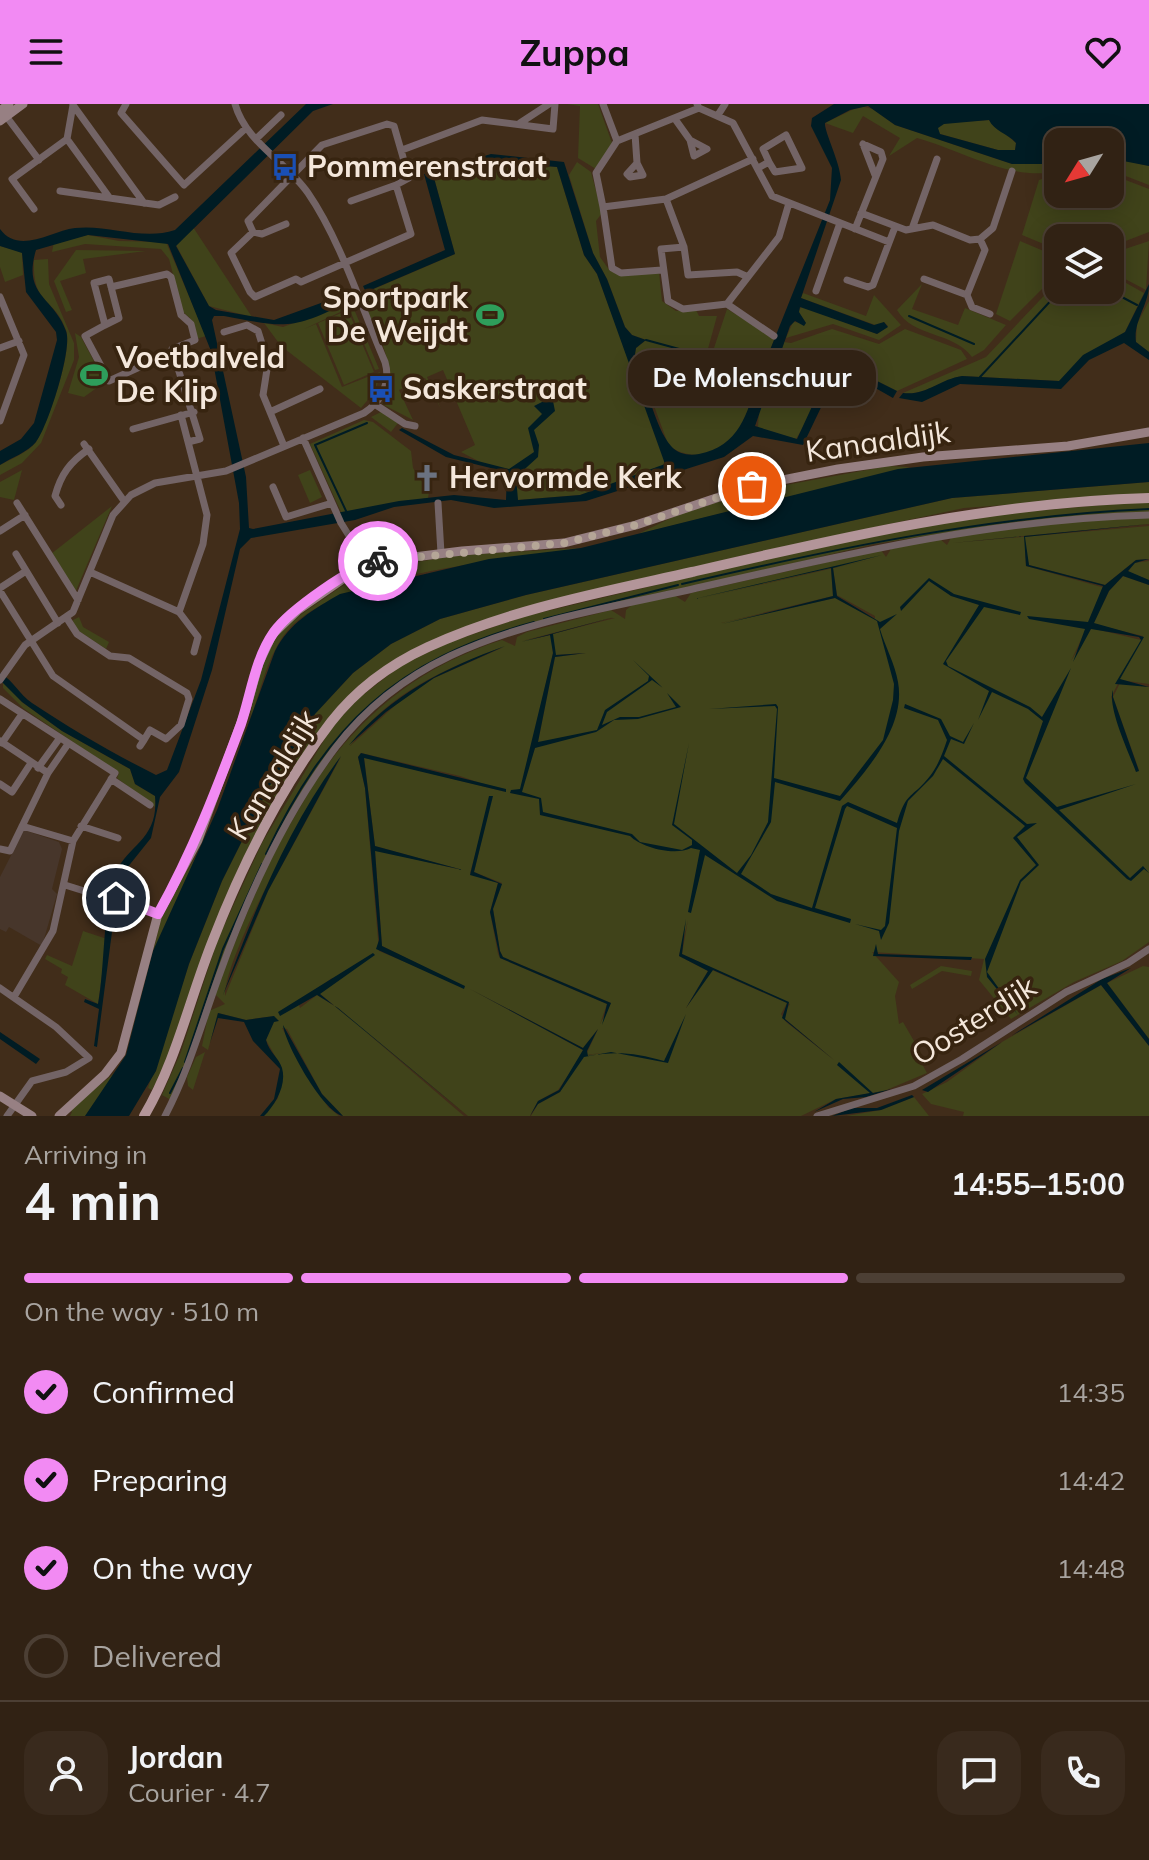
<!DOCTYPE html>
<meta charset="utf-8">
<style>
body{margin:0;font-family:Mulish,sans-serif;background:#392a1d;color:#f1f3f6;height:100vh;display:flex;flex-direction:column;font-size:30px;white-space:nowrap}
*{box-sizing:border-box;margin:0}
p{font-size:26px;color:#a8a4a0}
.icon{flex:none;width:44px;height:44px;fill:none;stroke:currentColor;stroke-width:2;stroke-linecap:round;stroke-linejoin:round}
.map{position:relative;height:1012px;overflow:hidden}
.drawer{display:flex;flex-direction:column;background:#312214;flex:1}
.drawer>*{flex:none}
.needle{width:52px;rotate:233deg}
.controls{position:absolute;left:1044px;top:24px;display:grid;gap:16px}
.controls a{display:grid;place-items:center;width:80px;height:80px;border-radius:16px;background:#312214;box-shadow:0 4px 20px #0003,0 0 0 2px #4c3f34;font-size:40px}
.pin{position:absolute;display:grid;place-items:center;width:68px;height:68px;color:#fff;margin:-34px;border:4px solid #fff;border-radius:50%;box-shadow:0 2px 8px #0007}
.courier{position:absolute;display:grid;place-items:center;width:80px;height:80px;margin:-40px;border:6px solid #f28af3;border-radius:50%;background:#fff;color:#222;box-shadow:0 2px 10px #0007}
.bubble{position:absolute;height:56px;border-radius:24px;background:#312214;box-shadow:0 4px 20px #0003,0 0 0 2px #4c3f34;font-size:26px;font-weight:700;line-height:56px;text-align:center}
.head em{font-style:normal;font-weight:700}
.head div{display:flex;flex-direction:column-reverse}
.head{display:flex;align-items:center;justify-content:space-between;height:136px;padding:0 24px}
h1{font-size:52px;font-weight:700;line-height:60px}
.bar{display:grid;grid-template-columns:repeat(4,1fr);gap:12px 8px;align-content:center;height:96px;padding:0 24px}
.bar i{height:10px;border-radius:6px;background:#4c3f34}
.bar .active{background:#f28af3}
.bar p{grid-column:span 4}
.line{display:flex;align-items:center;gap:20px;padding:0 24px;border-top:2px solid #4c3f34}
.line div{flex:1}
.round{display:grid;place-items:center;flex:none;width:84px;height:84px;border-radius:24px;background:#392a1d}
ol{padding:0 24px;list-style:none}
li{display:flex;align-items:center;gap:24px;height:88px}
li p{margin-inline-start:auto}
li .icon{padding:8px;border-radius:50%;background:#f28af3;color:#111;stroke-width:4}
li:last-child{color:#a8a4a0}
li i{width:44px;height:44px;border:4px solid #4c3f34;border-radius:50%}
header{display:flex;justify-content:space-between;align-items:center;height:104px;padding:0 24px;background:#f28af3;color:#111;font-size:36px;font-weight:700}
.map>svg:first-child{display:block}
.education{fill:#47362b}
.green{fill:#40431a;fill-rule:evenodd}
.water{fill:#001c24;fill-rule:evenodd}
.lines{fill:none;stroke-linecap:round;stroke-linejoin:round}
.stream{stroke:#001c24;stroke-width:2}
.street{stroke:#736466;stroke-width:7}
.secondary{stroke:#978083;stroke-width:9}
.primary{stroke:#b39599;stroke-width:10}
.done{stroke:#b5a697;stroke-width:8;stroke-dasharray:0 14.4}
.route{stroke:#f28af3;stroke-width:10}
.labels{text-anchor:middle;stroke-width:7;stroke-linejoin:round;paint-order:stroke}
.poi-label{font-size:30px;font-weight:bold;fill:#f4e7db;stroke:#372410;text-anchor:start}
.street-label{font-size:30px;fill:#f4e7db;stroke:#372410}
</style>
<header><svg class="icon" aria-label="menu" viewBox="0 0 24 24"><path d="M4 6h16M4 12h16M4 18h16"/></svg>Zuppa<svg class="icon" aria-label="heart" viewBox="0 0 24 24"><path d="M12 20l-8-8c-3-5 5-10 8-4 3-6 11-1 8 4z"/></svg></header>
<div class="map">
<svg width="1149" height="1012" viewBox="0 0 1149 1012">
<rect width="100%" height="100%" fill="#412d1a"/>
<path class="education" d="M24 726 59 738 62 745 52 785 57 790 42 842 9 823 6 828 0 825V773Z"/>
<path class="green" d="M567 0H598L612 39 596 65 578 54 580 2Z
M860 2 873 5 895 21 1012 60H1058V67C1011 78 961 46 917 34L889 52 900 34 863 12 853 29 825 19Z
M989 16 1016 39 1015 46H998L940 30 937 24 944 19Z
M1110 53 1149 62V81L1110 66Z
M488 57 557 63 584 151 597 170 666 356 662 363 580 391 518 396 509 366 484 360 461 348 475 341 443 266 427 273 441 305 425 274 399 286 413 316 382 300C402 263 375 226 360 191L455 150 434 74Z
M577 58 591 68 602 109 596 117 600 153 610 167 659 168 662 197 676 207 695 204 699 212H717L706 252 711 253 727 205 775 234 764 260 758 264C759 284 744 320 732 336 719 354 683 356 668 340L635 250 636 244 646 236 632 231 625 223 607 175 593 149 569 71Z
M1058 70V90H1110V70L1149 85V128L1110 143V134H1058V146L1022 131 1039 76Z
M193 123 252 213 209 202 176 141Z
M88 131 119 137 166 138 206 232 196 235 190 214 183 208 169 155 161 145 85 140 52 148 54 138Z
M1020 137 1058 153V169L1010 217 996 210Z
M1149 137 1146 186 1110 167V150Z
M0 142 22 148 23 171 5 178 0 163Z
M76 146 146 147 83 155 86 169 60 177 72 206 66 208 54 177Z
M48 155 49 180 74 239V256L41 339 22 359 0 371V361C11 355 29 348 36 338 48 320 73 246 66 226 55 193 32 203 34 156Z
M1110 170 1144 189 1125 228 1059 277 962 272C941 276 925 292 903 289L986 253 1058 177V186H1110Z
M922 180 912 205 958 221 965 204 1006 221 984 246 972 253C953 227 913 234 897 206Z
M803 189 866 212 874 191 901 221 879 236 833 220 786 234 793 218 806 219 798 208 802 202 877 230 888 222 884 218 878 222 801 194Z
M1149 197V248L1136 238 1137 220Z
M351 198 379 265 375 266 349 204 304 225 316 220 342 283 380 268 376 286 361 304 281 242 264 219 283 223Z
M348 206 374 268 344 281 318 219Z
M832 225 879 240 905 225 961 246 967 255 897 287 841 259 796 335 758 324 759 305 784 238 791 239Z
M75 229 81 233 105 278 84 293 68 289 79 253Z
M381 308 398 319 391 328 371 313Z
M364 316 373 318 411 347 413 364 429 388 428 394 342 410 310 340Z
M888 362 910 363 638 430 679 410 728 395 730 399 754 387Z
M22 366 14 396 0 393V378Z
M310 366 322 393 310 399 298 371Z
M1149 378V390L964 404 740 452 486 517 354 587 239 762 176 941 152 986 148 984 189 860 222 777 269 683 315 610 353 569 391 540 440 515 526 491 952 394Z
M1149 397V408L1023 417 874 440 523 524 425 563 341 633 257 777 171 996 162 991 181 948 218 835 262 739 332 623 359 594 399 563 445 540 522 513 845 436 998 410Z
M112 402 75 489 51 450Z
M1149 413V420L952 439 1149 422V455L1136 456 1105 481 1029 461 1025 446 1026 462 1105 484 1089 518 1084 519 1086 525 1071 557 1091 524 1141 536 1111 593 1136 667 1139 666 1113 593 1120 579 1149 583V838L1122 857 1074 878 1011 915 979 876 984 855 872 848 899 878 895 892 899 920 903 918 925 956 921 958 927 969 884 987 836 995 801 1012H531L538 1000 560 988 572 966 558 986 538 997 530 1012H468L319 889 337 875 332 874 298 899 300 904 317 891 338 904 464 1012H343L322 990 287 925 282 924 328 1003 339 1012H264L278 994 282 964 266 936 274 912 246 916 218 909 208 946 202 942 209 907 225 900 215 890C274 736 332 590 502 536L515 542 517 533 527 528 611 506 625 515 626 506 633 500 674 491 685 498 691 489 881 446 886 453 891 445 940 435 947 441 952 432 1042 420ZM882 453 833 464 837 491 875 512V515L835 494 721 519 833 492 831 464 694 496ZM611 514H615L552 530 555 551 586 549 555 553 538 638 545 639 535 644 525 669 553 549 551 531 522 537ZM504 543 434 574 409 589 350 642C387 590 447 563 504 543ZM361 649 460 672 506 688 364 653 375 742 462 766 375 746 382 842 465 883 379 847 365 684 358 653ZM341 653 268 787 225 892C223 854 314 688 341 653ZM492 692 474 768 502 779 493 805 500 847 503 853 611 899 600 920 607 900 500 854 498 850 490 808 498 779 470 769ZM688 816 682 850 790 900 784 910 785 915 834 956 786 918 781 910 787 899 712 866 686 904 708 867 679 852ZM470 885 583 944 598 925 586 951 601 949 584 952 577 959 583 946Z
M581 444C505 457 342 468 289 525 268 548 261 587 250 615L256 578 274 534 287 520 364 467 459 451Z
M1149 457V476L1128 468 1134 459Z
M1123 472 1149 481V580L1120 576 1143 532 1093 520 1109 487Z
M79 513 83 523 109 538 106 545 74 524 73 516Z
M3 578 22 598 62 627 130 665 135 680 155 692V703L117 674 119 669 23 604 3 584Z
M198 749 153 847 164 805Z
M83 827 107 835 98 900 65 881 68 873 61 869 62 865 45 855 47 851 72 862Z
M941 862 972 867 971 872 942 867 912 885 910 881Z
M1143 862 1149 863V935L1107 879Z
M1101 881 1149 942V1012H963L964 1008 931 1000 922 990 947 978 1002 938Z
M205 948 193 986 188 982 187 973 196 953Z
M117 967 85 1012H70L72 1008 69 1006Z
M914 993 929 1012H846L881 1006Z"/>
<path class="water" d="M306 0H333L313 7 176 142 209 202 216 206 274 216 343 191 346 199C290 227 284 223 224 212H214L212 216 246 373 249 424 253 425 399 397 454 391 506 396 507 368 446 353 399 326 402 324 454 351 509 365 534 348 528 324 542 310 534 302 548 295 553 297 555 307 534 326 539 341 538 353 516 373 518 396 580 391 665 360 597 170 584 151 557 63 488 57 434 74 455 150 366 188 363 182 445 146 424 70 491 50 564 58 593 149 607 175 625 223 632 231 646 236 636 244 635 250C644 274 655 324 671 342 678 350 689 352 699 350 739 342 747 311 758 274L753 265 764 260 768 251 830 96 832 64 811 22 812 14 834 0H1149V62L1113 55 1110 38H1058V60H1012L895 21 868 2 850 6 825 19C824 27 840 58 841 76L801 194 874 221 884 218 888 223 877 230 800 203 799 208 806 219 804 222 795 217 790 222 755 322 797 335 827 270 841 259 897 287 893 294 849 269 838 268 803 341 753 332 724 353 586 397 494 404 451 396 394 403 355 416 251 434 240 445 212 566 179 668 160 693 151 734 119 774 97 943 94 942 99 905 84 898 85 895 98 900C105 864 103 797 116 768 129 740 159 735 155 692L135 680 130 665 62 627 22 598 0 576V569C14 577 19 590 32 599 71 625 114 650 156 671L167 666 201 576 240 425 239 399 211 247 168 140 88 131 36 146C22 192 54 193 66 227 73 244 48 323 36 338 28 348 11 354 0 361V347L21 335 34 319 57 236 56 228 26 188 22 149 0 142V125C19 151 51 127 75 124 108 120 142 137 175 126ZM989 16C994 27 1007 29 1016 39L1015 46H998L940 30 938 24 944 20Z
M1149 180C1149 201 1133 217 1136 238L1149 248V256L1124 239 1089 256 1061 285 960 280 922 298 899 294 903 289C926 292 940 275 962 272L1059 277 1083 251 1125 228Z
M1149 339V378L952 394 526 491 440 515 391 540 353 569 315 610 269 683 222 777 189 860 156 967 129 1012H85L126 951 153 847 217 706 275 547C289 519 314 505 340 490L489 455 581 444 898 365Z
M1149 420 1025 433 1029 461 1105 481 1136 456 1149 455 1135 459 1128 467 1149 476V481L1123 472 1109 487 1094 519 1144 533 1120 575 1149 583 1115 580 1141 536 1139 533 1091 525 1073 558 1085 525 1029 515 1027 512 1088 518 1103 482 1026 462 1024 432 952 439Z
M882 451 833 464 837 492 880 518 897 510 880 525C885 542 895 560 898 578 906 622 868 665 840 697L775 678 771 718 741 770 771 790 812 804 842 702 848 698 897 719C906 687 913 694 930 672 938 662 943 648 947 636L938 616 904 604 905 600 941 615 950 632 963 638 974 619 964 640 951 635 944 652 1027 720 1037 719 1017 733 1039 761 1021 778 987 868 1018 911 987 873 985 855 1020 776 1036 761 1013 734 1025 722 943 655 933 672 908 697 899 727 889 819 881 836 879 827 855 820 881 826 885 822 897 724 847 702 845 705 815 804 851 815 850 819 777 797 705 751 691 809 688 808 700 746 691 744C675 752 642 744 630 732L540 711 539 695 510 689 511 686 520 685 553 549 550 531 521 538 614 513 553 530 556 551 586 549 555 553 538 638 597 626 605 606 648 577 649 572 633 556 663 584 652 576 607 608 602 621 620 613H639L676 603 667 589 681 603 638 615 614 616 596 628 535 644 522 688 541 694 543 708 632 730 640 738 682 746 692 741V736L672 721 689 639 674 720 737 769 751 751 768 718 777 605 775 602 709 605 776 600 778 603 774 674 840 692 883 636 893 596 894 580 877 517 835 494 722 520 833 492 831 464 694 495Z
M929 474 954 490 1021 508 1020 511 984 503 946 557 948 562 1030 603 1042 613 1071 564 1026 674 1057 703 1136 680 1059 706 1130 774 1143 762 1149 769 1144 765 1131 777 1127 775 1025 679 1023 675 1043 617 1028 605 992 588 978 616 989 587 943 560 979 501 951 492 929 477 901 507 900 503Z
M505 542 434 574 386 608 349 641C391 591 444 564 505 542Z
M1113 586V593L1139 667 1136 668C1129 649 1107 603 1113 586Z
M361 649 506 685V688L364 654 375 742 463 766 375 747 382 842 465 882 464 885 376 845 379 836 365 684 358 653Z
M341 652 268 787 223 891C253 810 288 722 341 652Z
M489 692H493L474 768 502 780 493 805 500 847 503 853 611 899 602 921 607 900 500 854 490 808 498 779 470 771Z
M686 815 682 850 789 898 785 915 834 956 782 914 787 899 713 866 686 904 708 867 679 852Z
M876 840 878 850 972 853 971 856 873 852Z
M373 849 375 851 320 890 468 1012 338 904 317 891 280 912 278 908Z
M1131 864 1107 879 1149 935V942L1101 881 1011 932 1102 875Z
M470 885 583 944 598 925 587 947 588 952C616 947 636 949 664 957L686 910 668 959 611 948 584 953 560 988 538 1000 530 1012 538 997 559 986 583 946Z
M218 909 246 916 274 912 279 917 274 918 266 936C269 948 279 954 282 964 287 981 275 1001 264 1012H260L274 995 280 965 253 937 244 918 218 914 210 939Z
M283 921 322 990 343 1012C323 1008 285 940 283 921Z
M0 928 40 955 36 960 0 935Z
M1002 938 928 988 922 986Z
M839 958 873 989 892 985 866 993 843 995 814 1008 836 995 870 989 837 961Z
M912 991 914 993 881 1006 832 1012 852 1004H877Z"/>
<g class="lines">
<path class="stream" d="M1109 186H1110
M1118 191 1137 201
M909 212 974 240
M646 236 705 252
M711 253 753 265
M980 273 1056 191 1078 186
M347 409 315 341 367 319
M682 480C837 444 990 412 1149 405
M544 515 678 481
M266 750C327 621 395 556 534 518
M185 958 223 845 262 760
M170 989 183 964"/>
<path class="street" d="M126 0 121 9 184 81 245 25
M603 0 617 37
M697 0 699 4 733 19 772 92 889 138
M73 1 144 99
M718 11 725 0
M6 12 39 56
M675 15 690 36 694 52 707 45 690 36
M520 19 549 0
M635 30 637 59 627 70 630 73 643 71 637 59
M67 35 73 1
M256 35 281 11
M863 40 875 71
M402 46 482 16 553 25 555 0
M758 64 769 58 775 68 802 64 786 31 763 45 769 58
M60 87 159 101 175 93
M666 95 684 143 688 171 737 168 748 173
M351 97 396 81
M603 103 596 69 617 37 699 4
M34 105 12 75 67 35 109 93
M861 109 906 126 933 121 970 136 980 135 993 124 1012 67
M913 122 937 55
M855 125 883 55 881 48 863 40
M253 128 248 117 322 41 387 20 394 22 409 74 396 81 411 130 301 178 296 175 255 193 250 188 231 149 253 128 262 130 286 120
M980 135 985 146 967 191 972 203 990 210
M684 143 661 145 668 197 683 205 727 200 779 133 789 99
M662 166 621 169 612 164 603 103 666 95 753 55
M924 175 967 191
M847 176 868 183 873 181 895 123
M111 183 167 170 171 173 181 211 191 220 195 236 172 245 200 335 188 338
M816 187 840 119
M0 193 24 251 0 317
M727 200 774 232
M105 221 119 214 109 175 94 179 105 221 85 232 109 277 144 261 174 254
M224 228 247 221 258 227 268 259 263 291 284 342
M0 244 19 237
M376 301 405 320 415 322
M270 308 320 285
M133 325 194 308
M303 334 341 419 366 459
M84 340 124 397
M273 383 286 413 332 399
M17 399 78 496
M438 399 441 449
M61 401 55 392C61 370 70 358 89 345
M0 427 25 411
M16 450 58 519
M90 468 179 508 198 533 194 548
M0 484 26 467
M0 487 53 572 144 636 140 642
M179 508 203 440 207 411 181 311
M66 513 77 530 110 552 129 554 187 589 189 595 181 621 166 635 150 626 144 636
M0 576 25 541 73 508 113 411 131 391 155 379 226 367 364 309C382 297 391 279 385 258 362 205 341 137 308 89 286 57 246 39 235 0
M0 595 115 669 73 737 53 827 14 893
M0 637 48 669
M2 639 22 610
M38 664 59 635
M111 675 150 701
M0 680 12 688 31 659
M22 722 73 737
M81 722 118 734
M0 745 10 747 48 669 68 640
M65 781 158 810
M0 884 56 923 89 954 66 968 32 977 7 1012
M165 1012C189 966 202 918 220 869 248 791 286 709 336 643 366 604 406 573 450 552 522 518 606 504 684 487 838 452 990 415 1149 411
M817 1012 914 982 962 955 1066 888 1128 859 1149 845"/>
<path class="secondary" d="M0 7 9 0
M0 17 23 0
M0 992 32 1012
M59 1012 105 970 121 949 158 810 198 736 246 605 259 559 272 531 298 506 366 459 462 447 564 439 636 421 752 382 838 365 923 353 1068 342 1149 328"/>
<path class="primary" d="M144 1012C177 956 189 896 213 836 242 761 282 682 331 618 356 586 391 560 428 543 511 505 603 488 692 468 843 433 993 398 1149 394"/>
</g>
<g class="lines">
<path class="done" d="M378 457 564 439 636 421 752 382"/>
<path class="route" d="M116 794 158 810C193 747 216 687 241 620 251 590 255 555 274 528 289 507 353 461 378 457"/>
</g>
<defs>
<g id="bus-bare" transform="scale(2.16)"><path d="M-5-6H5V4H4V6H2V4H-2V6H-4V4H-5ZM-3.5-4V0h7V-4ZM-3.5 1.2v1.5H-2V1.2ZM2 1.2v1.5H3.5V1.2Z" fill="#1a4fb4" stroke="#372410" stroke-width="2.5" paint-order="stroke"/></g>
<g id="stadium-bare" transform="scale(2.16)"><path d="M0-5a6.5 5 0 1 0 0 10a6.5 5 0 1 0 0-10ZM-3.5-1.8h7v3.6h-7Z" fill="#2e9e5b" stroke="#372410" stroke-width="2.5" paint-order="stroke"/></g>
<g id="church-bare" transform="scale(2.16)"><path d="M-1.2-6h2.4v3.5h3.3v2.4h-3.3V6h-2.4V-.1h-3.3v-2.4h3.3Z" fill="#6b7280" stroke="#372410" stroke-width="2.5" paint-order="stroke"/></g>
</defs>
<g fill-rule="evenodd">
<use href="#bus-bare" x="285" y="63"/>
<use href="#stadium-bare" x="490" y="211"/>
<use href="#stadium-bare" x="94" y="271"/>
<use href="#bus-bare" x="381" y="285"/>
<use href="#church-bare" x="427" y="374"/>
</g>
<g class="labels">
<g class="poi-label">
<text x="307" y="73">Pommerenstraat</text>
<text x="468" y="204" text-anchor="end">Sportpark<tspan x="468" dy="34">De Weijdt</tspan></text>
<text x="116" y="264">Voetbalveld<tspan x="116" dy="34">De Klip</tspan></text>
<text x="403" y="295">Saskerstraat</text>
<text x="449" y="384">Hervormde Kerk</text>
</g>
<g class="street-label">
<text transform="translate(878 338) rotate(-8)" y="10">Kanaaldijk</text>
<text transform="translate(273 671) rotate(-59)" y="10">Kanaaldijk</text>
<text transform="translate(974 917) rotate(-32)" y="10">Oosterdijk</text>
</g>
</g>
</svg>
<div class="controls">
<a><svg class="needle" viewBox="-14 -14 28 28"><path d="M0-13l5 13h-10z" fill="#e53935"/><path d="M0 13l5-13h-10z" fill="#a8a4a0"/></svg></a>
<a><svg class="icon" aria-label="layers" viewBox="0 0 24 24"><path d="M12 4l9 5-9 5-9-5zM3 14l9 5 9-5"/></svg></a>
</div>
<div class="pin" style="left:752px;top:382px;background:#ea580c"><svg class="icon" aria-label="bag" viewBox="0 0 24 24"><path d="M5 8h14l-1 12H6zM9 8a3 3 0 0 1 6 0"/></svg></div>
<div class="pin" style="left:116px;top:794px;background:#1f2937"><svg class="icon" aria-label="home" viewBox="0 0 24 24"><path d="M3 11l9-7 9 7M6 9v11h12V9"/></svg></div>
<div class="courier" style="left:378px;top:457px"><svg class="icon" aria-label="bike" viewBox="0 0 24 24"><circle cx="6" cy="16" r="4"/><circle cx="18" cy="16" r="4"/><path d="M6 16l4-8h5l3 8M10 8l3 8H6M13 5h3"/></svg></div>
<div class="bubble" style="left:628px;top:246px;width:248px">De Molenschuur</div>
</div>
<section class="drawer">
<div class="head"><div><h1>4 min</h1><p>Arriving in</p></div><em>14:55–15:00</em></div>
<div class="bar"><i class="active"></i><i class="active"></i><i class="active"></i><i></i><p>On the way · 510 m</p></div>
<ol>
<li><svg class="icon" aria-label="check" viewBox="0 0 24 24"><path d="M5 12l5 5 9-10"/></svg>Confirmed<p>14:35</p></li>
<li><svg class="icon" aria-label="check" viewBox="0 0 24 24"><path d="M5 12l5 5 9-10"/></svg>Preparing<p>14:42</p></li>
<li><svg class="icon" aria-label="check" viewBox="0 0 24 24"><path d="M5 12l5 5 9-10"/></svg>On the way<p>14:48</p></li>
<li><i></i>Delivered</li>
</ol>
<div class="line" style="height:144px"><a class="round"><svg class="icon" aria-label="person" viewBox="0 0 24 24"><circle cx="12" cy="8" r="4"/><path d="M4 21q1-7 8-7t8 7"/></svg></a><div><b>Jordan</b><p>Courier · 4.7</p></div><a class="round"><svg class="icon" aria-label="chat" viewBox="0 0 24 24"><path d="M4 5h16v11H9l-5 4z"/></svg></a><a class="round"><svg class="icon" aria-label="phone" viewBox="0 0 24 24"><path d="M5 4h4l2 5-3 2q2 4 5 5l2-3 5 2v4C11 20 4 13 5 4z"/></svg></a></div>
</section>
